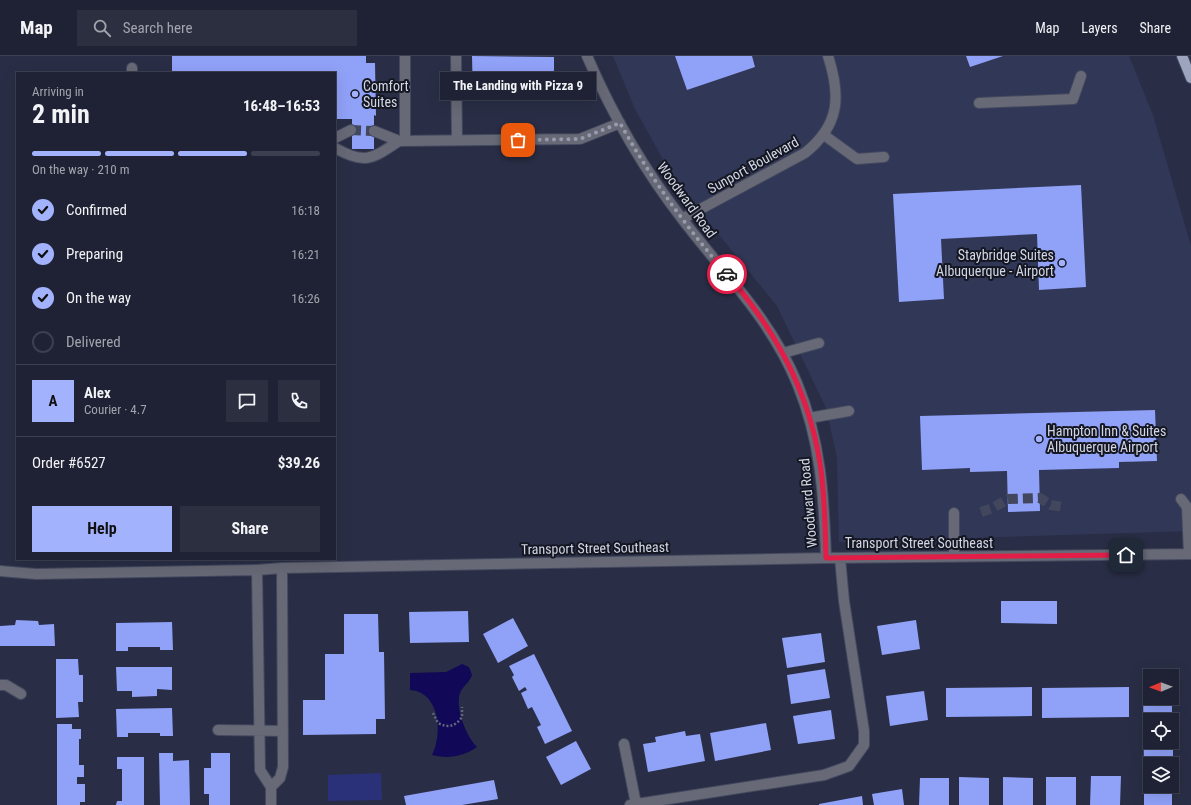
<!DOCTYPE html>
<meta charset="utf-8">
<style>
body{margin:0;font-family:"Roboto Condensed",sans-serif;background:#2c2f40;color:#f1f3f6;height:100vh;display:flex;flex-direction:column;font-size:15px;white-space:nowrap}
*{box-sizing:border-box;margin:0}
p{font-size:13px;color:#a1a4ac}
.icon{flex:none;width:22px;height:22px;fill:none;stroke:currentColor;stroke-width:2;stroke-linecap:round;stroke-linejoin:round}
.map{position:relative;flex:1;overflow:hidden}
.panel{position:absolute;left:16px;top:16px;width:320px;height:488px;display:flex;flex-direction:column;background:#1f2234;border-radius:0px;box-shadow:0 4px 16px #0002,0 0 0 1px #3c3f4f}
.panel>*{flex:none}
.needle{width:26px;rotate:269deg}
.fabs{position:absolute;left:1143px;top:613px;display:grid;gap:8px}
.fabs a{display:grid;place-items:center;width:36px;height:36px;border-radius:0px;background:#1f2234;box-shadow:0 4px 16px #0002,0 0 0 1px #3c3f4f;font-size:20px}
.pin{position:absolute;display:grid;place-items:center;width:34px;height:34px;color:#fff;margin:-17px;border-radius:8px;box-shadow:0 2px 6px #0006}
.courier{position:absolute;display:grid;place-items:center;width:40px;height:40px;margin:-20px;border:3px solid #e11d48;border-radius:50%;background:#fff;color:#222;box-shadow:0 1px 5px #0007}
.bubble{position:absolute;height:28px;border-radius:0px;background:#1f2234;box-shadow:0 4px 16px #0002,0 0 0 1px #3c3f4f;font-size:13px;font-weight:700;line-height:28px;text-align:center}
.overview em{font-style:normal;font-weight:700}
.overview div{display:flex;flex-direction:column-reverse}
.overview{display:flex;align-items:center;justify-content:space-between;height:68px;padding:0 16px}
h1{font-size:26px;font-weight:700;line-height:30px}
.bar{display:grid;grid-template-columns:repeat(4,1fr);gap:6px 4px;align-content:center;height:48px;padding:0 16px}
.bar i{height:5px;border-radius:3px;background:#3c3f4f}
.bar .on{background:#a2b2fd}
.bar p{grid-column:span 4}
.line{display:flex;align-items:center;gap:10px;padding:0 16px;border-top:1px solid #3c3f4f}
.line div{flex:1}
.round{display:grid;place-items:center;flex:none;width:42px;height:42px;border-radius:0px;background:#2c2f40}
ol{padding:0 16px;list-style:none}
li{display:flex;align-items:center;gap:12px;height:44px}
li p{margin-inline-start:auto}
li .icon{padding:4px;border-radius:50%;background:#a2b2fd;color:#111;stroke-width:4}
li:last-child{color:#a1a4ac}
li i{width:22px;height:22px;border:2px solid #3c3f4f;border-radius:50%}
.cta{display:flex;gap:8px;margin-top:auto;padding:8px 16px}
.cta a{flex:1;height:46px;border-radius:0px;background:#a2b2fd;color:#111;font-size:16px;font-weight:700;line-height:46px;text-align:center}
.cta a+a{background:#2c2f40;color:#f1f3f6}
header{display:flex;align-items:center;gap:24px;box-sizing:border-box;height:56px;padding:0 20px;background:#1f2234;border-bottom:1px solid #3c3f4f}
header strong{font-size:19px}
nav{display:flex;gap:22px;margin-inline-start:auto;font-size:14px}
.search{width:280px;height:36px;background:#2c2f40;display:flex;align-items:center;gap:10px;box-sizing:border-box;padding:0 14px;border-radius:0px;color:#a1a4ac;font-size:15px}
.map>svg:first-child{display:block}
.built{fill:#313756}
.green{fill:#2a3178}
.water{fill:#110957}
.building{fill:#90a1f8}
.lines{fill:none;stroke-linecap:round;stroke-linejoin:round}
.minor-tunnel{stroke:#42475e;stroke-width:10;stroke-dasharray:10 5;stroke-linecap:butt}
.minor-casing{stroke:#44495f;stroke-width:12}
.major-casing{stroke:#44495f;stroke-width:12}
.path{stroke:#62677c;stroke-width:2.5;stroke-dasharray:2 2;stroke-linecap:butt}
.minor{stroke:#676a76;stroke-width:10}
.major{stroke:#9da4bd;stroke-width:10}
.done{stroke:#979bad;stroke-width:4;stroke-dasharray:0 7.2}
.route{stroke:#e11d48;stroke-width:5}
.poi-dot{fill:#a2b2fd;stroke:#141722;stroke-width:1.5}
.labels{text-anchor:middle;stroke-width:4;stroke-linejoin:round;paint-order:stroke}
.poi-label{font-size:14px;fill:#d2d6e5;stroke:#141722;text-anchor:start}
.street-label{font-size:14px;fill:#d2d6e5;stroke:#141722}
</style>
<header>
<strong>Map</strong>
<div class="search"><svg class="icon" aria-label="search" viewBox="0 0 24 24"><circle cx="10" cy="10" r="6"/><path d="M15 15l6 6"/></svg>Search here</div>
<nav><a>Map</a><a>Layers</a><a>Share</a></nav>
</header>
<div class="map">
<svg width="1191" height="749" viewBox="0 0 1191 749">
<rect width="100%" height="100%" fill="#292e46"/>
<path class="built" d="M613 0H1129L1153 59 1191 190V475L839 486 837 402 826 352 777 250 675 125 635 53Z"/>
<path class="green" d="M381 717 382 744 328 745V719Z"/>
<path class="water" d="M462 608 469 611 472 619C470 626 463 630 460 637 455 652 466 680 477 691 462 701 449 703 432 699 443 678 440 636 410 634V617L446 616Z"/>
<path class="building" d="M172 0H366V7H375L376 60 374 59V93H352V63H335V17H172Z
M472 0 554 1V43L473 44Z
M675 0H752L755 11 687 34Z
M966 0H1003L970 11Z
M1081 129 1086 231 1039 234 1037 178 941 183 944 243 899 246 893 138Z
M1155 354 1157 405 1119 406V412L1039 414 1040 455 1008 456 1007 415 970 416V412L922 414 920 360Z
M1001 545H1057V568L1001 567Z
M468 555 469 586 410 587 409 556Z
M344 558H378L379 596H384L385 663H376V678L303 679V644H325V598H344Z
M513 562 528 590 498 607 483 578Z
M16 564 38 565 39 569 54 568 55 590H0V570L15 569Z
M916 564 920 593 882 599 877 570Z
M172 566 173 594H160V591H128V595H116V567Z
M821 577 825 606 787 612 782 582Z
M534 598 572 675 545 688 537 671 541 669 532 651 528 653 521 637 527 634 525 631 519 635 512 621 514 619 509 610Z
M56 603H78L79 619H83V646H78L79 661 56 662Z
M116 611H172V634L157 633V640L132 641V635H117Z
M825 613 830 642 791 648 787 619Z
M1143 628H1150V642H1172V664H1150V686H1173V708H1150V716H1144Z
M1032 631V660L946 661V632Z
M1129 631V661L1042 662V632Z
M924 635 928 664 890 670 886 640Z
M172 652 173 680H160V677H128V681H117L116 653Z
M831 654 835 683 798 688 793 660Z
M766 667 771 694 715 705 710 677Z
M57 668H72V673H81V683H79V709H84V721H77V728H85V746H80V749H57Z
M685 675 686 680 700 678 705 705 648 716 643 688 656 686 655 681Z
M576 685 591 713 561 729 546 701Z
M159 697H173V705L189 704 190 749H160Z
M211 697H230V749H209V738H204V712H211Z
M117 701H144V749H116L117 745H122V713H117Z
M1091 720H1121L1120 749H1090Z
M959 721 989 722V749H959Z
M1003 721 1033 722V749H1003Z
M1046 721H1076V749H1046Z
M920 722H949V749H919Z
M494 724 498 743 462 749H406L404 740Z
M1144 728H1150V730H1172V749H1144Z
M902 733 904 749H874L872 738Z
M862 740 863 749H819V748Z"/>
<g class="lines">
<path class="minor-tunnel" d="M351 74 374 75
M981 456 993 452 1008 443 1040 442 1051 449 1063 451"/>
<g class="minor-casing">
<path id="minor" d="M405 0V85
M456 0 457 84
M587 0C612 58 644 114 683 164 725 219 770 262 797 327 821 385 824 440 826 502
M132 12V17
M979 47 1073 43 1081 20
M374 75 399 85 580 83 620 67
M824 79 857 103 884 101
M335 82 351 74
M335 92C365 109 372 103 399 85
M682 163 805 97C840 69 841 40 828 0
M783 297 819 287
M809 362 849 355
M1181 443 1187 451 1189 498
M954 501V457
M257 514 260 714 271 731 280 722 283 711 282 512
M0 515 36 518 257 514 282 512 826 502 1191 498
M0 629H6L21 638
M218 674 283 675
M624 688 636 748
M271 731V749
M630 749 824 719 849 710 864 689V675L844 545 840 502"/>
</g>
<g class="major-casing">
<path id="major" d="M1182 0 1191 22"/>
</g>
<path class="path" d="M433 657 438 667C448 672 455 671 462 661V651"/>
<use href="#minor" class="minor"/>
<use href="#major" class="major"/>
</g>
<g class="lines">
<path class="done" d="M518 84 580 83 620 67C650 121 686 171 727 218"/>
<path class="route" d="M727 218C775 274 808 333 820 407 825 438 825 470 826 502L1126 499"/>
</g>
<g class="poi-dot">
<circle cx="355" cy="38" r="4"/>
<circle cx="1062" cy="207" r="4"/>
<circle cx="1039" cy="383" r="4"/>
</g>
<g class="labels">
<g class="poi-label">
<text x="363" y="35">Comfort<tspan x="363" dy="16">Suites</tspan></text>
<text x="1054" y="204" text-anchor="end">Staybridge Suites<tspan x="1054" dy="16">Albuquerque - Airport</tspan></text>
<text x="1047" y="380">Hampton Inn &amp; Suites<tspan x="1047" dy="16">Albuquerque Airport</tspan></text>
</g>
<g class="street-label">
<text transform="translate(753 109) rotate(-29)" y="5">Sunport Boulevard</text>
<text transform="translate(687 144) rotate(54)" y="5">Woodward Road</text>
<text transform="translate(808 447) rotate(-95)" y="5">Woodward Road</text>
<text x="919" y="492">Transport Street Southeast</text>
<text transform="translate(595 492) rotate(-1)" y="5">Transport Street Southeast</text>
</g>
</g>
</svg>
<div class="fabs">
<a><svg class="needle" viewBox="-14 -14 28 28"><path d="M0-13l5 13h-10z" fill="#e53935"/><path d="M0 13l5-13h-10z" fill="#a1a4ac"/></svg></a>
<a><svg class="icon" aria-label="locate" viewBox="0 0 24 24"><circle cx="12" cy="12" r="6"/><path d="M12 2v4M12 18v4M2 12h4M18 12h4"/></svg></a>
<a><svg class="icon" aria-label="layers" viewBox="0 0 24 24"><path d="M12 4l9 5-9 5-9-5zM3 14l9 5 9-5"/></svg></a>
</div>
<div class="pin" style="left:518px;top:84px;background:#ea580c"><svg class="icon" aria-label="bag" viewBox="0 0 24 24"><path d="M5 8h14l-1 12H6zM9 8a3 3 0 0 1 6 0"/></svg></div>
<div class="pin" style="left:1126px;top:499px;background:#1f2937"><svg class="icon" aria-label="home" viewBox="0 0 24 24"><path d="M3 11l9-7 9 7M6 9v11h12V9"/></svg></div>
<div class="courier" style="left:727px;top:218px"><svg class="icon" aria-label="car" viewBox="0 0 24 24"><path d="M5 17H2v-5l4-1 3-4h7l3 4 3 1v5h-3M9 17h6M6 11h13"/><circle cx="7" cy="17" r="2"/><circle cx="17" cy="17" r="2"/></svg></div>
<div class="bubble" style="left:440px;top:16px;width:156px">The Landing with Pizza 9</div>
<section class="panel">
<div class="overview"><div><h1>2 min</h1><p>Arriving in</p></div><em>16:48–16:53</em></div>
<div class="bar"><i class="on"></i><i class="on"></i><i class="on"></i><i></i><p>On the way · 210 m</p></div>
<ol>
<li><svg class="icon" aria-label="check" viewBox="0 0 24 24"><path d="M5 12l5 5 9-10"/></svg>Confirmed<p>16:18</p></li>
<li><svg class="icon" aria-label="check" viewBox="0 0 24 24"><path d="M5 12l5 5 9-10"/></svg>Preparing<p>16:21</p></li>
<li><svg class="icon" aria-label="check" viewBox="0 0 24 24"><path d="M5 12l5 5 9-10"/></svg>On the way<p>16:26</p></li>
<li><i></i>Delivered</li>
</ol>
<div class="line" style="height:72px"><b class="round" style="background:#a2b2fd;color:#111">A</b><div><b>Alex</b><p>Courier · 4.7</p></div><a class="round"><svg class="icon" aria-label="chat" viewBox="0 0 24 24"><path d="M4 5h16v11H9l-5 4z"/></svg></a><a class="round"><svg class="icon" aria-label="phone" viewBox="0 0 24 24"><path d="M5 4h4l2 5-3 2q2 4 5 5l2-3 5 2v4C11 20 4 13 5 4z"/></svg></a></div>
<div class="line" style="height:52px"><div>Order #6527</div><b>$39.26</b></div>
<div class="cta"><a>Help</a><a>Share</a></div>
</section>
</div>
